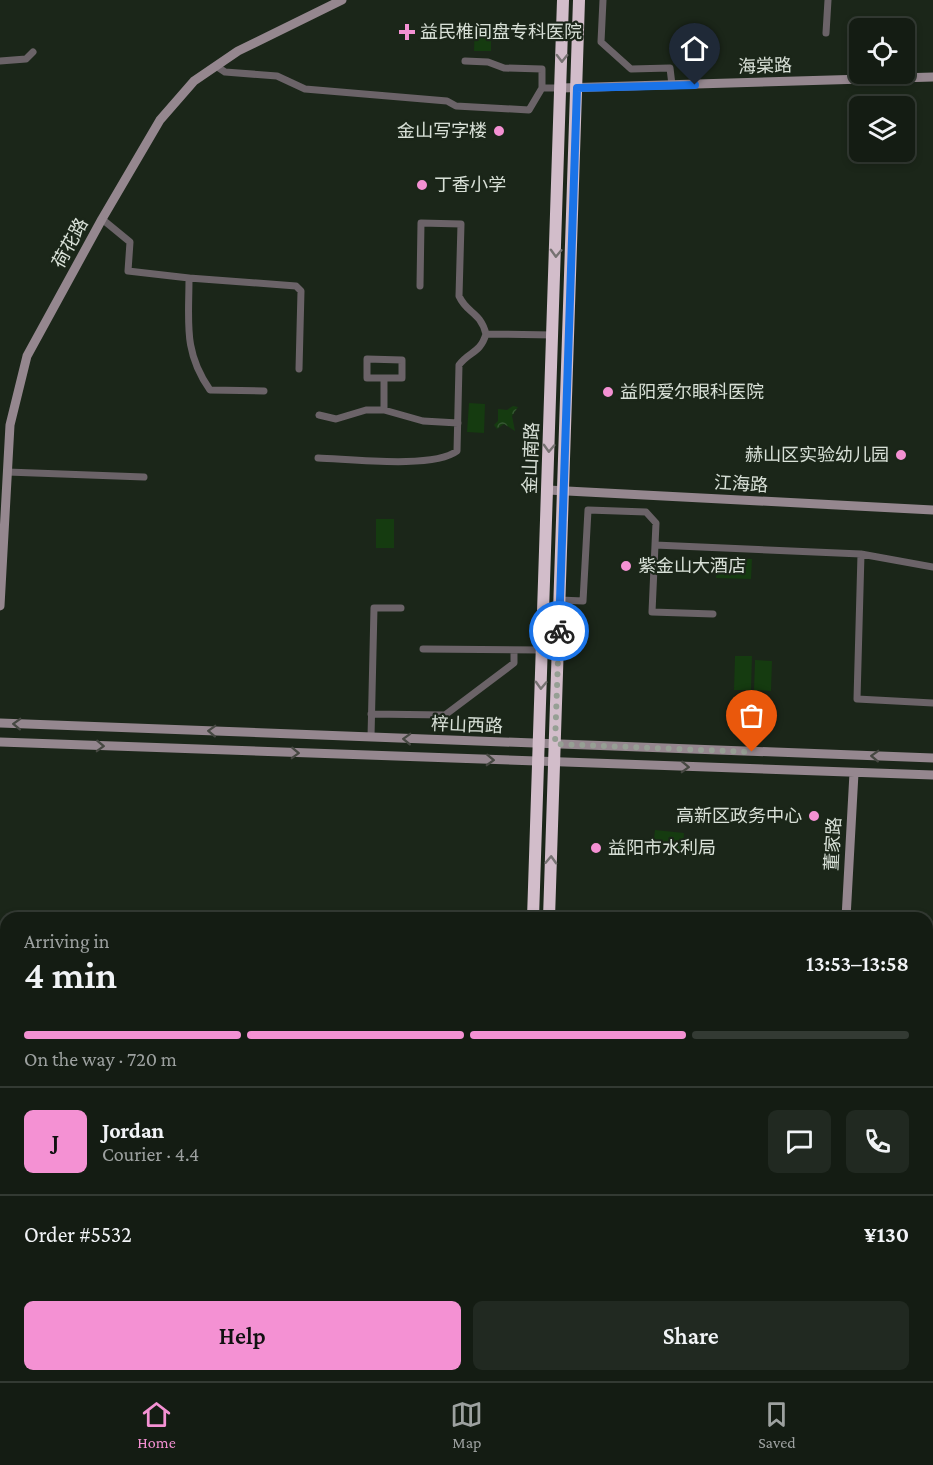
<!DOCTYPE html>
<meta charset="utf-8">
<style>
body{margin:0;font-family:"Crimson Pro","Noto Sans SC",serif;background:#212921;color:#f1f3f6;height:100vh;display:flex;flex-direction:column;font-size:22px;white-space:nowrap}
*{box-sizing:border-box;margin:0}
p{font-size:20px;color:#9da1a0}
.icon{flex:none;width:33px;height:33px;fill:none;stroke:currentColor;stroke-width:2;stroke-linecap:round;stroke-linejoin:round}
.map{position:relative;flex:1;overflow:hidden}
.panel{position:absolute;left:0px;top:912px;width:933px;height:470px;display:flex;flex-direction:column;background:#141c13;border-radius:18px 18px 0 0;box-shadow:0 3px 9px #0003,0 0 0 2px #333a33}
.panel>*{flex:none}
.fabs{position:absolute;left:849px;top:18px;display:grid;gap:12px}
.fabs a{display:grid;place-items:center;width:66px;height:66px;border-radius:9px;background:#141c13;box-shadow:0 3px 9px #0003,0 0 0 2px #333a33;font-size:30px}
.pin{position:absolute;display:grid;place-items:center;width:51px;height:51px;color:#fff;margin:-62px -26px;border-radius:50% 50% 50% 0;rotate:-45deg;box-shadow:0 0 6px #0007}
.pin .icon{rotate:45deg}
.courier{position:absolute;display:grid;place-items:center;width:60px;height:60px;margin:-30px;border:4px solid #1a73e8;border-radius:50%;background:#fff;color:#222;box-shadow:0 2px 8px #0007}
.summary em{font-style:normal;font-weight:600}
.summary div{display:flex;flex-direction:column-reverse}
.summary{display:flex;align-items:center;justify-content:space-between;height:102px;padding:0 24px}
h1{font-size:39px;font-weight:600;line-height:45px}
.bar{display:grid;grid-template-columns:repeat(4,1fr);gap:9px 6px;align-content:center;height:72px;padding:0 24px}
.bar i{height:8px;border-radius:4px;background:#333a33}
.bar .current{background:#f491d3}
.bar p{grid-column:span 4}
.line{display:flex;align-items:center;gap:15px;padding:0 24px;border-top:2px solid #333a33}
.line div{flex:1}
.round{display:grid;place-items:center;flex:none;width:63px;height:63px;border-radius:9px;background:#212921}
.action{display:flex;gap:12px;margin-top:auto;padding:12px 24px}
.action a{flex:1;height:69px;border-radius:9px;background:#f491d3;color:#111;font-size:24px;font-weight:600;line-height:69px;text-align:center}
.action a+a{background:#212921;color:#f1f3f6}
.tabs{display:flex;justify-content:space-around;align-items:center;height:84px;border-top:2px solid #333a33;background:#141c13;font-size:16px;color:#9da1a0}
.tabs a{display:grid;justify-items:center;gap:3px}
.tabs .current{color:#f491d3}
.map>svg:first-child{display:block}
.park{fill:url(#park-crowns)}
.garden{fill:#153b10}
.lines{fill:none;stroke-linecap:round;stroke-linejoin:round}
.street{stroke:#6b6368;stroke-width:7}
.secondary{stroke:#95878f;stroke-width:9}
.highway{stroke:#d2bdca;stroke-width:12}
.oneway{stroke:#767272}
.oneway2{stroke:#464842}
.done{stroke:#969f94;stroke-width:6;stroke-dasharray:0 10.8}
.route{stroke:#1a73e8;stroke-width:8}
.poi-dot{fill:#f491d3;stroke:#1b2619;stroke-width:2}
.labels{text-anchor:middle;stroke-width:4.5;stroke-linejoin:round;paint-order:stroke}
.poi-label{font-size:18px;fill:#d8e0d7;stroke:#1b2619;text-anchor:start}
.street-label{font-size:18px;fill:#d8e0d7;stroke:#1b2619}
</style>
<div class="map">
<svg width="933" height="1381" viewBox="0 0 933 1381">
<defs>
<pattern id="park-crowns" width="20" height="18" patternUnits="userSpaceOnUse" patternTransform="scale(1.5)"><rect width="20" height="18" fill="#153b10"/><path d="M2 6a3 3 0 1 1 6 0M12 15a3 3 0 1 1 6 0" fill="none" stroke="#365732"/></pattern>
</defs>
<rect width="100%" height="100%" fill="#1b2619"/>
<path class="park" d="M513 406 518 407 512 416 515 431 504 424 497 429 494 425 498 421V409L507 410Z"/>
<path class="garden" d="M475 22H491V51H474Z
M469 403 485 404 484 433 467 432Z
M376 519H394V548H376Z
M717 557 752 559 751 579 716 578Z
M735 656H752L751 690H734Z
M755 660 772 661 771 691 754 690Z
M655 830 684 833 683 849 653 847Z"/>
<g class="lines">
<path class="street" d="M603 0 601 42 631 69 670 68 672 85
M826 33 828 0
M0 61 26 59 33 52
M465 61 488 62 504 68 542 69V88
M216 66 225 72 277 76 305 89 447 101 456 106 529 110 542 88H561
M102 219 130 242 128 271 189 278C189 322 183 352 210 390L264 391
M189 278 296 286 301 291 299 369
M420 286 421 223 461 224 459 296C467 314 480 311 486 334L553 335
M384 410V378H402V360L367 359V378H384
M319 415 336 419 366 410H384L423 421 458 423
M318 458C350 459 433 469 457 451L459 365C469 351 480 354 486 334
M7 472 144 477
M655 545 652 612 713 614
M933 567 861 554 857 699 933 703
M560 600 583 601 588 510 646 512 656 523 655 545 861 554
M423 649 542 650
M371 714 445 715 514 663V650
M371 737 374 608H401
M927 1099H933
M927 1280 933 1281
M927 1334 933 1335
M724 1381 725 1376
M842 1381V1376"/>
<path class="secondary" d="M561 88 933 77
M548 490 933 510
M0 606 10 425 27 356 102 219 160 120 194 81 238 51 342 0
M0 723 933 758
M0 742 933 775
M846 918 854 773
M0 1097H6
M927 1118H933
M0 1380 8 1381
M829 1381V1376"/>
<path class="highway" d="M533 918 563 0
M549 918 579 0
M516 1381V1376
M531 1381 532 1376"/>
</g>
<defs><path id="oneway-chevron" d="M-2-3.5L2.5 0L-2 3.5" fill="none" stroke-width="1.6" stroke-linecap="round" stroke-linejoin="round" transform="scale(1.5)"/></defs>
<g class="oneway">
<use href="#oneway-chevron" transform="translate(562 58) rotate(91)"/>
<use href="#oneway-chevron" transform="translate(556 253) rotate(92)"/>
<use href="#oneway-chevron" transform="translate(549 448) rotate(92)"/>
<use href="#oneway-chevron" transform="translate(541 685) rotate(92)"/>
<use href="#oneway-chevron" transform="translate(551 860) rotate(-88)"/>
</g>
<g class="oneway2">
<use href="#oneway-chevron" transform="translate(17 724) rotate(-178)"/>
<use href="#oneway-chevron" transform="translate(212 731) rotate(-178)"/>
<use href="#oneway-chevron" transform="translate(407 739) rotate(-178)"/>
<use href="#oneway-chevron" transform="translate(100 746) rotate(2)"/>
<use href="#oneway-chevron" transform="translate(295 753) rotate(2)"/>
<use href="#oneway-chevron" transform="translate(875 756) rotate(-178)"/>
<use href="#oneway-chevron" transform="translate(490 760) rotate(2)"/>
<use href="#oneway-chevron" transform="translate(685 767) rotate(2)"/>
</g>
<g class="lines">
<path class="done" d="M559 631 555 744 752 752"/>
<path class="route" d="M559 631 577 88 695 85"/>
</g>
<g class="poi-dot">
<path d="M404 23h6v6h6v6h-6v6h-6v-6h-6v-6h6z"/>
<circle cx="499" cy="131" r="6"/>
<circle cx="422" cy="185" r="6"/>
<circle cx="608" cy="392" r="6"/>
<circle cx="901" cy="455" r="6"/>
<circle cx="626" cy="566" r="6"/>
<circle cx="814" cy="816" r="6"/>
<circle cx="596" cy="848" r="6"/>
</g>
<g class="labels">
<g class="poi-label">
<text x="420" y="38">益民椎间盘专科医院</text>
<text x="487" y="137" text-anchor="end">金山写字楼</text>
<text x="434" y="191">丁香小学</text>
<text x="620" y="398">益阳爱尔眼科医院</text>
<text x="889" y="461" text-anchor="end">赫山区实验幼儿园</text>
<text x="638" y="572">紫金山大酒店</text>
<text x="802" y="822" text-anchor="end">高新区政务中心</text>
<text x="608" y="854">益阳市水利局</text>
</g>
<g class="street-label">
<text transform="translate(765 66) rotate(-2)" y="6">海棠路</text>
<text transform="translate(70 243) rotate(-61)" y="6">荷花路</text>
<text transform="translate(531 458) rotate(-88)" y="6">金山南路</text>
<text transform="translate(741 484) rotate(3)" y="6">江海路</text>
<text transform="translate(467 725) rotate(2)" y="6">梓山西路</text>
<text transform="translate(833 844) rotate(-87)" y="6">董家路</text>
</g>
</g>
</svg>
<div class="fabs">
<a><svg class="icon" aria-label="locate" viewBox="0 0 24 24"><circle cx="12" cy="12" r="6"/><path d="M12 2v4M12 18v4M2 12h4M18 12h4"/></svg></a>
<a><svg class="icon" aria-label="layers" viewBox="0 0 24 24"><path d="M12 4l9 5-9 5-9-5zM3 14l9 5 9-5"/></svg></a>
</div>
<div class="pin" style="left:752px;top:752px;background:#ea580c"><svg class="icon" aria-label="bag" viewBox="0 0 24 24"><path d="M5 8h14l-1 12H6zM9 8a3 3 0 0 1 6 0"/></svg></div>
<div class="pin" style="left:695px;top:85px;background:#1f2937"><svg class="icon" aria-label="home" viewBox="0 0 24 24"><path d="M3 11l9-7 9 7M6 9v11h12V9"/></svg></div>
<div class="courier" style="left:559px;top:631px"><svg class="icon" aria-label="bike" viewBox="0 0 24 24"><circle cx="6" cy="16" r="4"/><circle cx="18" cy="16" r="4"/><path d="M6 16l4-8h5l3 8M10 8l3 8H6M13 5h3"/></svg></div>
<section class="panel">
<div class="summary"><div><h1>4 min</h1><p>Arriving in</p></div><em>13:53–13:58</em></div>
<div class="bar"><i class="current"></i><i class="current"></i><i class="current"></i><i></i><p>On the way · 720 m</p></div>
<div class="line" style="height:108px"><b class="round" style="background:#f491d3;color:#111">J</b><div><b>Jordan</b><p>Courier · 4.4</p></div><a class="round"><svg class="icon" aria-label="chat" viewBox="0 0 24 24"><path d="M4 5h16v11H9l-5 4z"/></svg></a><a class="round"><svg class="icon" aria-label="phone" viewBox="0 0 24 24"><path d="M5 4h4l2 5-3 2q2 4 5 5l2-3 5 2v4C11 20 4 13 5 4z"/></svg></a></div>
<div class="line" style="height:78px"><div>Order #5532</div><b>¥130</b></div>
<div class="action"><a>Help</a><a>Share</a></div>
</section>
</div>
<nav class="tabs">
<a class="current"><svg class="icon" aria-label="home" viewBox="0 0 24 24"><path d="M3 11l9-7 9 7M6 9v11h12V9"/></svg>Home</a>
<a><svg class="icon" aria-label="map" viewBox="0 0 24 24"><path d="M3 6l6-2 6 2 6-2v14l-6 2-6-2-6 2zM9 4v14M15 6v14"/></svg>Map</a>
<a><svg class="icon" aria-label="saved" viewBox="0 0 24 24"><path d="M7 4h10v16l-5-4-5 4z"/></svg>Saved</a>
</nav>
